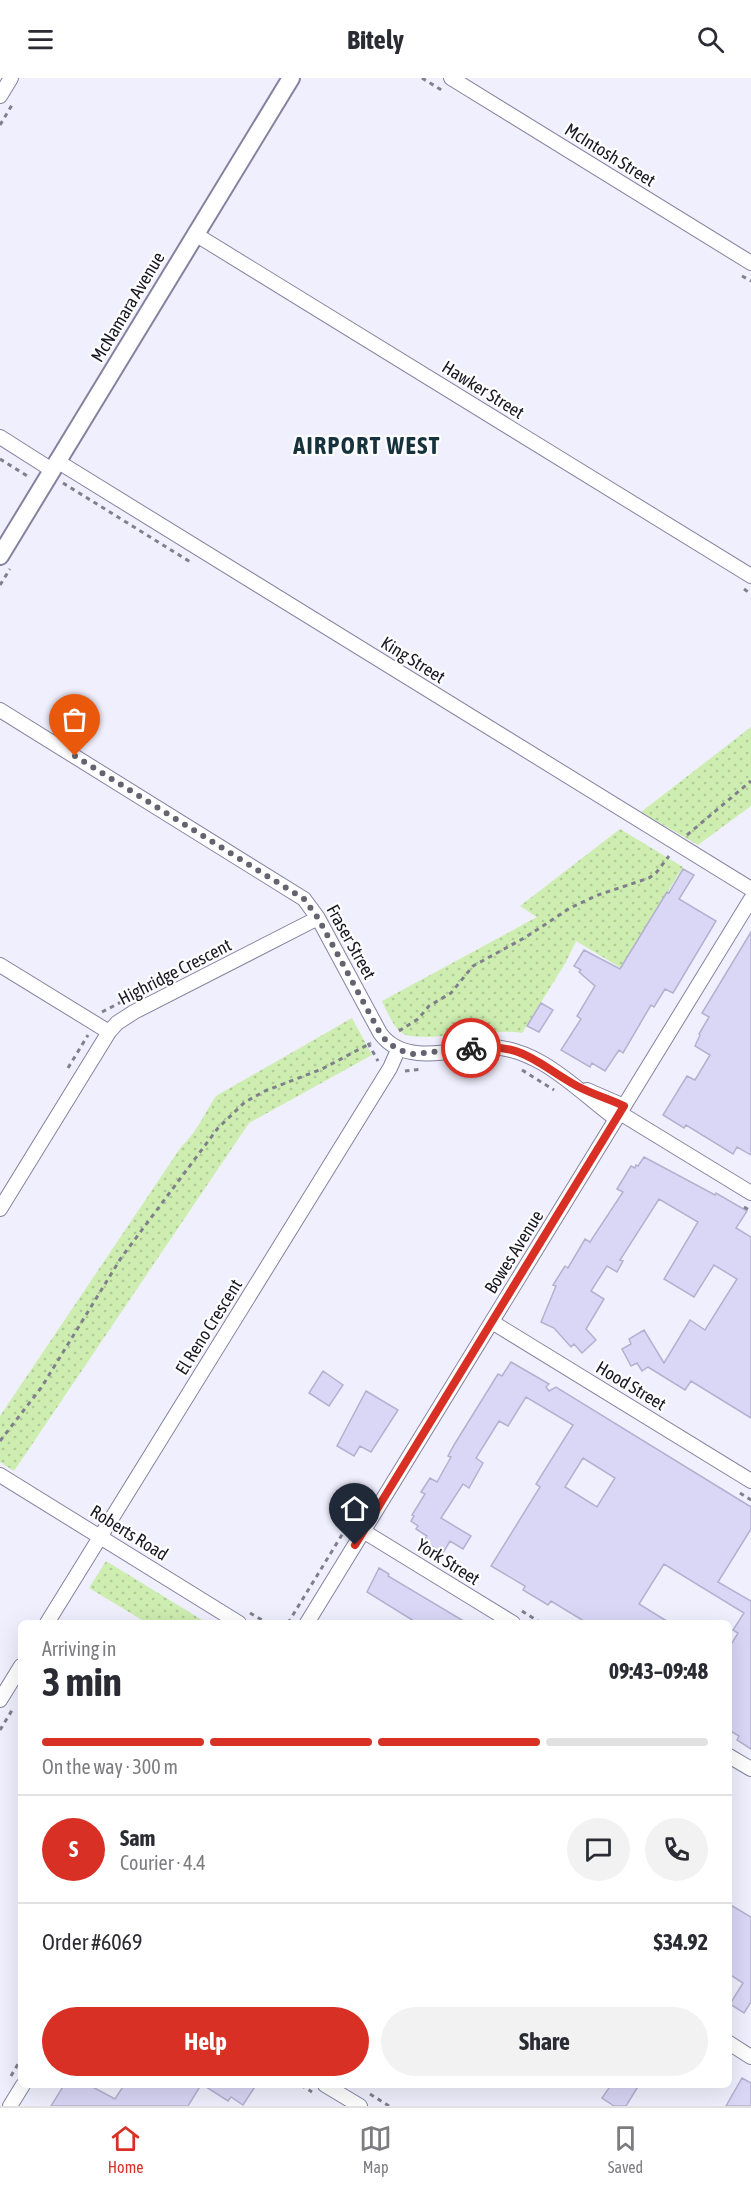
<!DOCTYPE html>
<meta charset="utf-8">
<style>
body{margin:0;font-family:"Asap Condensed",sans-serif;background:#f2f2f3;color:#2b2b33;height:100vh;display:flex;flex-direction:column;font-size:22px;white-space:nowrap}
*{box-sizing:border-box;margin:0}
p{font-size:20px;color:#7c7c81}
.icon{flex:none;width:33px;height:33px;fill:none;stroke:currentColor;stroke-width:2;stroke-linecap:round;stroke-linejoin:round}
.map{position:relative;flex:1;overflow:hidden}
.side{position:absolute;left:18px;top:1542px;width:714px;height:468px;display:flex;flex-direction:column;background:#fff;border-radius:9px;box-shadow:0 6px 24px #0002}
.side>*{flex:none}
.pin{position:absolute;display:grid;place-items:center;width:51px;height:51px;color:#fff;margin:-62px -26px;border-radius:50% 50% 50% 0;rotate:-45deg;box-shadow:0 0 6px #0007}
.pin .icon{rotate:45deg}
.courier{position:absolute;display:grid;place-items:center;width:60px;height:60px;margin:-30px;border:4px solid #d93025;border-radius:50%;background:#fff;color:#222;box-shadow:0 2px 8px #0007}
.overview em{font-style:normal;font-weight:700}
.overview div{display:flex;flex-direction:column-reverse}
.overview{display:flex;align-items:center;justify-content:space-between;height:102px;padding:0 24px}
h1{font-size:39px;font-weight:700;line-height:45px}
.bar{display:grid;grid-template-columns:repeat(4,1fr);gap:9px 6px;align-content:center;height:72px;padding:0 24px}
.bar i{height:8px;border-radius:4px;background:#e1e1e2}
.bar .active{background:#d93025}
.bar p{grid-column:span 4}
.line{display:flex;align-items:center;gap:15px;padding:0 24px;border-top:2px solid #e1e1e2}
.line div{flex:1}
.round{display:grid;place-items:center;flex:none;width:63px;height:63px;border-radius:32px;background:#f2f2f3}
.button{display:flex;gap:12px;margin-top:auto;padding:12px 24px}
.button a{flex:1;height:69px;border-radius:36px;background:#d93025;color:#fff;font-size:24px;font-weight:700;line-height:69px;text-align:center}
.button a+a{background:#f2f2f3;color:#2b2b33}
header{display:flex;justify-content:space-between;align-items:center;height:78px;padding:0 24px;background:#fff;font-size:27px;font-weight:700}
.menu{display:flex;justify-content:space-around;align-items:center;height:84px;border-top:2px solid #e1e1e2;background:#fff;font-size:16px;color:#7c7c81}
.menu a{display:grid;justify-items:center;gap:3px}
.menu .active{color:#d93025}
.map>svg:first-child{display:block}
.park{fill:url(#park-dots)}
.building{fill:#d9d6f6;stroke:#b4b0d0;stroke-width:1.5;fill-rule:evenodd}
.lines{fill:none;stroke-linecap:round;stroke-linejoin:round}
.minor-casing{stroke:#8582a0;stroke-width:16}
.tertiary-casing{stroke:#8582a0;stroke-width:20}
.path{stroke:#807f8c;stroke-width:3;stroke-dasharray:4.5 4.5;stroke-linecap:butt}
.minor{stroke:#fff;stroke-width:14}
.tertiary{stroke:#fff;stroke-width:16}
.done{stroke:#656370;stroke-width:6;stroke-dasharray:0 10.8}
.route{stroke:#d93025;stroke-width:8}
.labels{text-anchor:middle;stroke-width:4.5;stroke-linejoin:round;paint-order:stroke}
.street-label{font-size:18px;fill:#1a1824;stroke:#fefefe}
.district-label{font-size:24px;font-weight:bold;letter-spacing:1.5px;fill:#15323d;stroke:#fefefe}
</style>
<header><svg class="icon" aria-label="menu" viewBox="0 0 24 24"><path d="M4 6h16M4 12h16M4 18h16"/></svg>Bitely<svg class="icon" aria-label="search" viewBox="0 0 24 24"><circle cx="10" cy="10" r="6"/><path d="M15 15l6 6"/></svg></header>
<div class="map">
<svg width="751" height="2028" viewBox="0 0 751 2028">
<defs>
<pattern id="park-dots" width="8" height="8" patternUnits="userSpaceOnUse" patternTransform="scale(1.5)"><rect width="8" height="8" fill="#ceedb0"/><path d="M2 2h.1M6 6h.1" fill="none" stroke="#b0ca97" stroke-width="1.8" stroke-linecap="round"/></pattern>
</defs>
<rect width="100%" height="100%" fill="#f0effd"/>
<path class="park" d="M751 649V728L698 767 641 734Z
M620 751 683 789 621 890 576 863 566 884 522 955C494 949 418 966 402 955 393 949 387 933 382 923L537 839 520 828Z
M352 940 372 977 249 1045 14 1393 0 1384V1338L181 1069C197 1054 204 1036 216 1018Z
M106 1483 207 1545H147L89 1510Z"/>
<path class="building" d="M683 791 694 797 679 821 716 843 673 915 665 911 654 929 651 927 623 975 619 972 605 993 592 985 590 989 561 972 581 941 577 938 595 908 579 894 581 892 574 888 584 872 620 891 667 814 669 815Z
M751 854V1077L737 1069 733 1076 686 1047 684 1050 663 1037 687 998 695 1002 710 977 695 968 700 957 699 956 709 939 702 935Z
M541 925 553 932 539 954 527 948Z
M644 1079 715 1117 716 1115 747 1133 736 1150 751 1159V1340L691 1303 685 1312 648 1289 642 1293 637 1285 631 1288 622 1271 631 1266 629 1261 644 1252 664 1285 690 1242 705 1252 737 1201 714 1187 694 1219 664 1201 698 1144 659 1121 620 1182 623 1183 617 1194 607 1188 591 1213 604 1221 586 1251 596 1262 582 1275 574 1266 571 1269 554 1250 541 1244 556 1208 553 1207 565 1188 568 1190 585 1161 590 1164 623 1114 617 1111 631 1088 635 1090 636 1087 638 1088Z
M511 1284 549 1306 546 1309 549 1313 556 1309 751 1429V1451L718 1504 751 1523V1671L737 1662 739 1658 729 1652V1570L738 1555 733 1552 744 1535 664 1486 639 1526 670 1545H587L551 1523 548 1527 523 1512 525 1508 491 1488 540 1409 536 1406 573 1347 526 1319 508 1348 499 1343 476 1380 483 1385 469 1410 463 1406 441 1440 471 1458 463 1471 450 1463 443 1475 423 1463 427 1458 416 1451 418 1448 411 1443 414 1438 412 1437 425 1416 421 1414 430 1400 437 1404 451 1379 448 1378 454 1367 498 1296 502 1298ZM583 1380 615 1400 597 1429 565 1409Z
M323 1293 343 1307 329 1328 309 1315Z
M366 1313 398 1332 371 1374 360 1368 354 1378 337 1368Z
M379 1490 389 1496 388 1498 467 1545H417L367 1514Z
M729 1826 751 1839V1924L744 1935 730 1926 743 1905 729 1896Z
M742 2000 751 2005V2028H726Z
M64 2007H89L115 2021 124 2007H201L188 2028H51Z
M203 2007H256L243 2027 231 2019 228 2023Z
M611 2007H639L626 2028H614L602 2020Z"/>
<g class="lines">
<g class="minor-casing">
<path id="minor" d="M451 0 751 185
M0 18 11 0
M195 156 751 498
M0 359 52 392
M57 383 751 811
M0 632 304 821 318 840 380 955C403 988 453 972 487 969 538 968 578 1013 616 1041
M0 887 109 954
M587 1012 624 1028
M620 1035 751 1115
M0 1131 109 954 117 945 134 934 318 840
M492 1244 751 1403
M0 1397 239 1545
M363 1453 513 1545
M47 1545 390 990 398 972
M307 1545 751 821
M0 1622 21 1588
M729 1678 751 1691
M729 1965 751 1979
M325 2007 360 2028
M10 2028 23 2007"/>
</g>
<g class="tertiary-casing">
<path id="tertiary" d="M0 478 291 0"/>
</g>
<path class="path" d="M422 0 443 13
M0 47 12 27
M742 198 751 203
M0 381 29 399
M63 405 192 485
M0 507 10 491
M744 511 751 516
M687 757 751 703
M102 934 123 923
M399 953 418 941 429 928 451 915 473 888 526 859 570 830 598 817 649 800 656 795 669 778
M368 965 378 983
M68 990 88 957
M522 992 554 1012
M405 993 422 991
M744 1129 751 1133
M0 1363 41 1310 121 1180 218 1050 245 1024 265 1013 322 991 371 965
M740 1415 751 1422
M522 1533 541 1545
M250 1535 267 1545
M288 1545 370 1411
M0 1652 14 1629
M11 1998 21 1981
M301 2007 312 2014
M370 2016 389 2028"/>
<use href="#minor" class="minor"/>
<use href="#tertiary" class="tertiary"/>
</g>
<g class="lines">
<path class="done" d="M75 678 304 821 318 840 380 955C388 967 399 973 413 976L471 970"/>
<path class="route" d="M355 1467 624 1028C609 1021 592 1016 577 1008 534 984 525 965 471 970"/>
</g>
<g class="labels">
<g class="street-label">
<text transform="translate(610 77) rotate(32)" y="6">McIntosh Street</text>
<text transform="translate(128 229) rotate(-59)" y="6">McNamara Avenue</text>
<text transform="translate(483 312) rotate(32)" y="6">Hawker Street</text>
<text transform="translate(413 582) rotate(32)" y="6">King Street</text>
<text transform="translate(351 864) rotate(61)" y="6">Fraser Street</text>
<text transform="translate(175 894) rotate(-27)" y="6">Highridge Crescent</text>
<text transform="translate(514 1174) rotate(-58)" y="6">Bowes Avenue</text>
<text transform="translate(209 1249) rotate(-58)" y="6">El Reno Crescent</text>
<text transform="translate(631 1308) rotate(31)" y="6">Hood Street</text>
<text transform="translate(129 1455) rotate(32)" y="6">Roberts Road</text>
<text transform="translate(448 1484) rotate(32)" y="6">York Street</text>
</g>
<g class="district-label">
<text x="367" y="376">AIRPORT WEST</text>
</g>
</g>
</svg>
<div class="pin" style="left:75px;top:678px;background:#ea580c"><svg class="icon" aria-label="bag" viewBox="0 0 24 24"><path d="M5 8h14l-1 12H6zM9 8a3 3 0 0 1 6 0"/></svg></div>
<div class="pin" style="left:355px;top:1467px;background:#1f2937"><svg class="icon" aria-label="home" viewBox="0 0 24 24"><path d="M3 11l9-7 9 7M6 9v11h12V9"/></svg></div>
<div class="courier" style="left:471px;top:970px"><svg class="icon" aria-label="bike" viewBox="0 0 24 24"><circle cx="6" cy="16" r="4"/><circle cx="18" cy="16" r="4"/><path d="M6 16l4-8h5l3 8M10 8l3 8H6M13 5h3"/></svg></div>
<section class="side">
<div class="overview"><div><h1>3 min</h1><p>Arriving in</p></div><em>09:43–09:48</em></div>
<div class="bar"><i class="active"></i><i class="active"></i><i class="active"></i><i></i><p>On the way · 300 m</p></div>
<div class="line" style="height:108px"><b class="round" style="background:#d93025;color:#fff">S</b><div><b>Sam</b><p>Courier · 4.4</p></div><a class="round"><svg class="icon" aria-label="chat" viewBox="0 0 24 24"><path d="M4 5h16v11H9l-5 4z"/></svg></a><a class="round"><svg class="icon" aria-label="phone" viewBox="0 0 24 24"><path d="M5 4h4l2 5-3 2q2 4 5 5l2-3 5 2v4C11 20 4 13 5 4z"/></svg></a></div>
<div class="line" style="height:78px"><div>Order #6069</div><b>$34.92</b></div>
<div class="button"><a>Help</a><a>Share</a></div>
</section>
</div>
<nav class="menu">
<a class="active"><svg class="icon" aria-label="home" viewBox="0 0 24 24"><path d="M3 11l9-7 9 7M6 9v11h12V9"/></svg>Home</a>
<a><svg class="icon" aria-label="map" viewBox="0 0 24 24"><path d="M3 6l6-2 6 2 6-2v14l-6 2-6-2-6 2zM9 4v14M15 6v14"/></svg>Map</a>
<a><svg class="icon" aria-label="saved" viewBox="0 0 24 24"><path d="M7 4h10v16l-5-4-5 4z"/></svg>Saved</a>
</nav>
